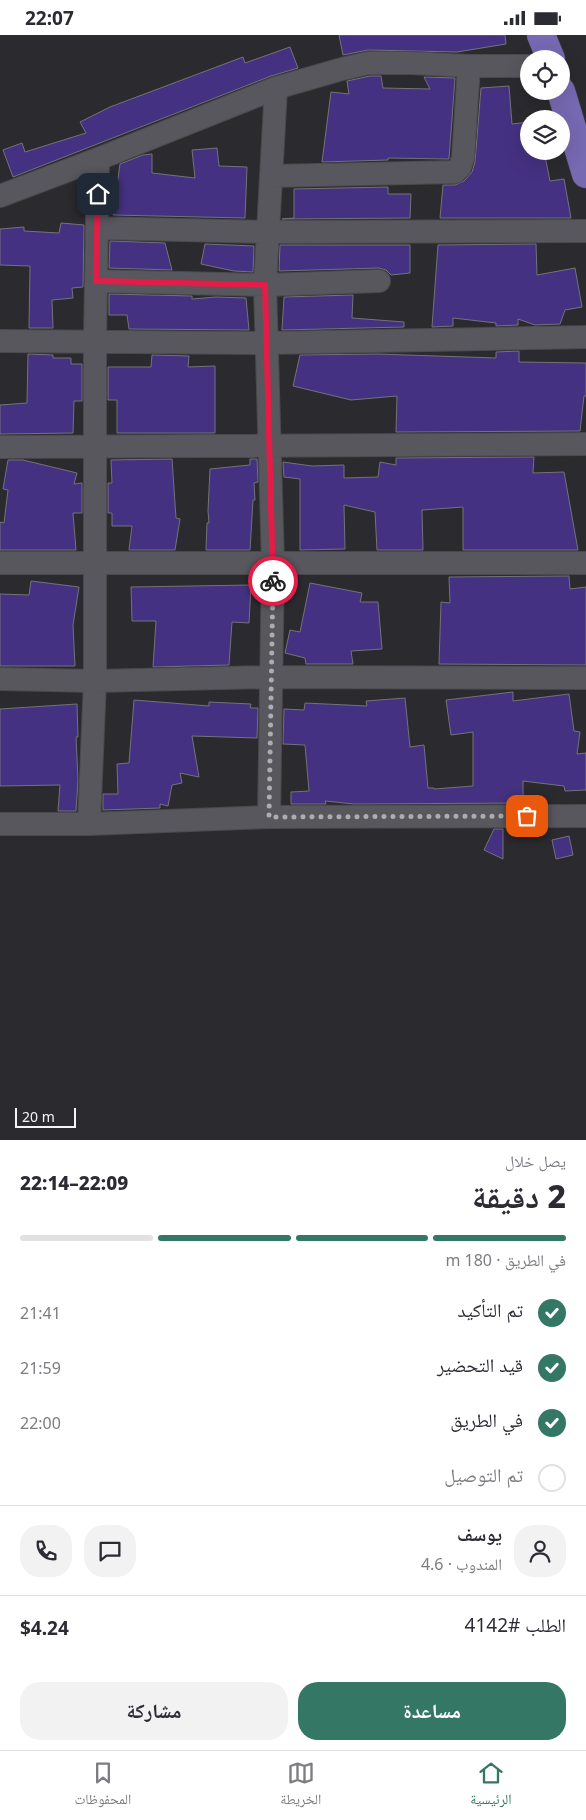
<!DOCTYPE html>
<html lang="ar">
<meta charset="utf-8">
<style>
body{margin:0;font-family:"Noto Sans","Noto Naskh Arabic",sans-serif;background:#f2f2f3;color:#2b2b33;direction:rtl;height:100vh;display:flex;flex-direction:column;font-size:19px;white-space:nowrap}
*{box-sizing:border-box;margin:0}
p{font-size:16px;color:#7c7c81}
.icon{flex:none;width:28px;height:28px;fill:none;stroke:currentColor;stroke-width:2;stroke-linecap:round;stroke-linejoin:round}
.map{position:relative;height:1105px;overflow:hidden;direction:ltr}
.side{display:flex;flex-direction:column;background:#fff;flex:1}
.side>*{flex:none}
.controls{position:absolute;left:520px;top:15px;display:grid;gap:10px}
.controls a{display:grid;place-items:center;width:50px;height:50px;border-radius:50%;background:#fff;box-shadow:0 5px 20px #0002;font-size:25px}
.scale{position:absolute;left:15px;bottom:12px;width:61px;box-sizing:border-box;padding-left:5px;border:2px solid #f4f4f7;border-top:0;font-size:14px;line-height:18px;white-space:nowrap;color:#f4f4f7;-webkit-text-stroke:4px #2a2a2f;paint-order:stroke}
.pin{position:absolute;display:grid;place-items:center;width:42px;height:42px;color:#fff;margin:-21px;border-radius:10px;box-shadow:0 2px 8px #0006}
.courier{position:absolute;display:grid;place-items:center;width:50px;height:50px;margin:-25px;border:4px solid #e11d48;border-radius:50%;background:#fff;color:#222;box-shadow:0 1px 6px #0007}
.headline em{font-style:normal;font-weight:800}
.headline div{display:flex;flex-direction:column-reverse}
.headline{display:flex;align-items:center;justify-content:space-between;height:85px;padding:0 20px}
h1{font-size:32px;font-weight:800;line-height:38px}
.bar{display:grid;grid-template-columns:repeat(4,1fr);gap:8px 5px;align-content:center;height:60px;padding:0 20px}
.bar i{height:6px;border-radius:4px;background:#e1e1e2}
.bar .active{background:#347765}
.bar p{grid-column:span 4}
.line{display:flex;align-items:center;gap:12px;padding:0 20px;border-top:1px solid #e1e1e2}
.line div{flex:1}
.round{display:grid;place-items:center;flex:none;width:52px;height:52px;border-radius:20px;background:#f2f2f3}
ol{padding:0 20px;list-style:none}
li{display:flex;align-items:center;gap:15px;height:55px}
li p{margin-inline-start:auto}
li .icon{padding:5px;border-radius:50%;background:#347765;color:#fff;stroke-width:4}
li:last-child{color:#7c7c81}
li i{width:28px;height:28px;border:2px solid #e1e1e2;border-radius:50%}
.primary-button{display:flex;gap:10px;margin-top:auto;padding:10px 20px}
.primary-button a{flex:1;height:58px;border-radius:20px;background:#347765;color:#fff;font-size:20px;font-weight:800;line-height:58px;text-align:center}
.primary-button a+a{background:#f2f2f3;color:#2b2b33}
.status{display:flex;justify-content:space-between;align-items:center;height:35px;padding:0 25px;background:#fff;direction:ltr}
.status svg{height:14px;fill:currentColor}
.tab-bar{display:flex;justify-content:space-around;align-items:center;height:70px;border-top:1px solid #e1e1e2;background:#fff;font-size:14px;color:#7c7c81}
.tab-bar a{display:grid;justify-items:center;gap:2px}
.tab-bar .active{color:#347765}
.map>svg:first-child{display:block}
.building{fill:#453181;stroke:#737379}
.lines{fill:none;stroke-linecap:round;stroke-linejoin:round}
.minor-casing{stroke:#49494d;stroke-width:24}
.major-casing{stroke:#49494d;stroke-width:29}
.minor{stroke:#57575d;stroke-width:22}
.major{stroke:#7769b2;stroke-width:28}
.done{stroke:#adadb1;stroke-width:5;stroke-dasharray:0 9}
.route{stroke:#e11d48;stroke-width:6}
</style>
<div class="status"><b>22:07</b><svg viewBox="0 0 49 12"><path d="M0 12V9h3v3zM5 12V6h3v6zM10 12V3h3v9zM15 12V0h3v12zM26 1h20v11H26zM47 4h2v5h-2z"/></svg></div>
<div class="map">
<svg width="586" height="1105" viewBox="0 0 586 1105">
<rect width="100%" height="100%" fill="#2a2a2f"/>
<path class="building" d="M339 0H505L506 9 457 17 368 15 343 20Z
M290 12 298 33 271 41 13 142 3 115 22 108 25 117 86 98 80 87 110 72 243 22 245 28Z
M370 41H381L383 53 430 54 424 42 455 43 449 124 388 123V125L322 127 331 57 349 59 347 46Z
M509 51 512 89 529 87V116H544L550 146 564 144 571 183H440L443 150H455L464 146 472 137 475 127 481 53Z
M217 113 219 131 247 132 245 183 113 180 120 129 143 120 152 119V138L195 143 192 115Z
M388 152V159H411L410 183 282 184 294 183V154Z
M61 188 84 190 83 252 72 253 73 263 52 265 53 293H29L30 231 0 230V194L24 192V196L59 198Z
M110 206 165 208 172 235 109 233Z
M205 209 254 211 253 237 234 236 201 229Z
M536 209 537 240 575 233 582 272 565 275 560 289 535 290 518 284V290L496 291V288L453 283V291L432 292 438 210Z
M280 210H410V238L391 240 386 235 379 233 279 236Z
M109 259 192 261V264L216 262 246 263 249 295 129 294 127 280H109Z
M353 260 352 283 404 287V292L282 295 284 262Z
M519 316V327L586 328V361H584L580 396 396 397 397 361 351 365 293 351 300 320 377 319 496 323V317Z
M28 319 53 320V323H71V329H82V366H74L73 398 0 399V370L27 368Z
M152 320 189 321 188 332 215 331V398H117V365H108V332H151Z
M534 422 533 438 564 437 578 515H463V472L422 475 423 515H377L375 477 344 470 345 514 300 515V444L284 442 283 427 312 431 344 430V443L378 442 380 427 396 430V423Z
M172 424 176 483 180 484 175 515H129L132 491H112V478H108V448H112L111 425Z
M250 424H257L258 447 254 448 255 465H253L250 515H206L207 488H209L208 476 210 434 250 430Z
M8 425H23L77 438 74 449 82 448V478H73L76 515H0V487L4 488 8 455 3 454Z
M569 541 570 554 586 552V630L439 629 441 567 450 568 449 542Z
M31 546 79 552 73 590 75 631H0V559L29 560Z
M310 548 362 558 360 567H378L382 614 351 616 353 629H306L305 623 285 618 290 595 300 597Z
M251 550 249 588 232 587 229 630 153 632 156 586H132L131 552Z
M513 657V666L569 659 574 696 580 697 577 719 586 718V755L565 756 564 751 523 746V768L354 769 325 766 326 769H291V757L309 756 305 710 283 709 284 674 304 675 305 668 367 671 366 666 405 663 410 712 424 710 428 753H434V754L473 751V697L451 700 446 665Z
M134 665 209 671V667L251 669 250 673H258L257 703 192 701 199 742 180 738 182 748 172 750 168 771 160 769V773L103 775V759H118L117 729 129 728Z
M77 669 78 702H76L78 745 76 776H58L60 750 0 751V674Z
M494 794H503V824L484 815Z
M569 801 573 820 556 824 552 805Z"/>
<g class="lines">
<g class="minor-casing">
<path id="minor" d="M271 141 455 137 460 132 463 123 469 31
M0 161 98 124 276 53 342 34 368 28H411L469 31H529
M97 193 267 197 586 196
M96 246 265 250 379 246
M0 306 267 308 586 302
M0 412 586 409
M0 528H586
M0 644 95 646 271 642 586 643
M269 782 273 529 265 250 276 53
M0 789H89L269 782 586 781
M89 789 95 646V306L98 124"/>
</g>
<g class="major-casing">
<path id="major" d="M541 0 551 24
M561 56 586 139"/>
</g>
<use href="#minor" class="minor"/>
<use href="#major" class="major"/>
</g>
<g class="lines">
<path class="done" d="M273 546 269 782 527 781"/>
<path class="route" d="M98 159 96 246 265 250 273 546"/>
</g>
</svg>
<div class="controls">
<a><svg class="icon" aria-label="locate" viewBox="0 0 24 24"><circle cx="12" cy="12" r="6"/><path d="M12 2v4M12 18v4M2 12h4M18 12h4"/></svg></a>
<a><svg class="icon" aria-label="layers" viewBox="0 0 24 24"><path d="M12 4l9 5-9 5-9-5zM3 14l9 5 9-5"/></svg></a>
</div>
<div class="scale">20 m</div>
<div class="pin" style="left:527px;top:781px;background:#ea580c"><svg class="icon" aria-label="bag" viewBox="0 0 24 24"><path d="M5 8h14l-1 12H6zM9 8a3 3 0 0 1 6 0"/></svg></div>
<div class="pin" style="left:98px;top:159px;background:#1f2937"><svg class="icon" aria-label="home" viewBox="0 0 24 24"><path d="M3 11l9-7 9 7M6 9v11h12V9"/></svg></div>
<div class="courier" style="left:273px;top:546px"><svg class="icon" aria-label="bike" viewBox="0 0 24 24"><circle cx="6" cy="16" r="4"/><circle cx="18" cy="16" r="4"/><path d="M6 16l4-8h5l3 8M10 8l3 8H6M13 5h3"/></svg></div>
</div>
<section class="side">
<div class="headline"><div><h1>2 دقيقة</h1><p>يصل خلال</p></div><em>22:09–22:14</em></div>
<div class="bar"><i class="active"></i><i class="active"></i><i class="active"></i><i></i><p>في الطريق · 180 m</p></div>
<ol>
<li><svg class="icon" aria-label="check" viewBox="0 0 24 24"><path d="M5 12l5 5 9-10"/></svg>تم التأكيد<p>21:41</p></li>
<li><svg class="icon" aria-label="check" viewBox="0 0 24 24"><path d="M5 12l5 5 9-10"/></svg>قيد التحضير<p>21:59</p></li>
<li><svg class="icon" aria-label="check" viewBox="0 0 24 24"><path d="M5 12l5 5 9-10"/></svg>في الطريق<p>22:00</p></li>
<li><i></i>تم التوصيل</li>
</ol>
<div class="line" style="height:90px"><a class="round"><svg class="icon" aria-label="person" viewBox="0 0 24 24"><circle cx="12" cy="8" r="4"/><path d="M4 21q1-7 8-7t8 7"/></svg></a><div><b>يوسف</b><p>المندوب · 4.6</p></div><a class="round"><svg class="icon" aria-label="chat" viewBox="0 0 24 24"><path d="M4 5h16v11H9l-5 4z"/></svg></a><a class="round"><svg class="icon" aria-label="phone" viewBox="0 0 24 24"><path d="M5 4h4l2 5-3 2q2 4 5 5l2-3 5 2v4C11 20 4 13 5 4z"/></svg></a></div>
<div class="line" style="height:65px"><div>الطلب #4142</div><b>$4.24</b></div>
<div class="primary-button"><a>مساعدة</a><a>مشاركة</a></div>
</section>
<nav class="tab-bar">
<a class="active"><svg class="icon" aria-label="home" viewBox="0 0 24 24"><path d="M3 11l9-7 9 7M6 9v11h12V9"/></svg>الرئيسية</a>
<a><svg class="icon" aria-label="map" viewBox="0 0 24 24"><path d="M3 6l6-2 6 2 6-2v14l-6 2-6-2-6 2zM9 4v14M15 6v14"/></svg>الخريطة</a>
<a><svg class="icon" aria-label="saved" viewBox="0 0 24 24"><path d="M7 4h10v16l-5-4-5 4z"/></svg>المحفوظات</a>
</nav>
